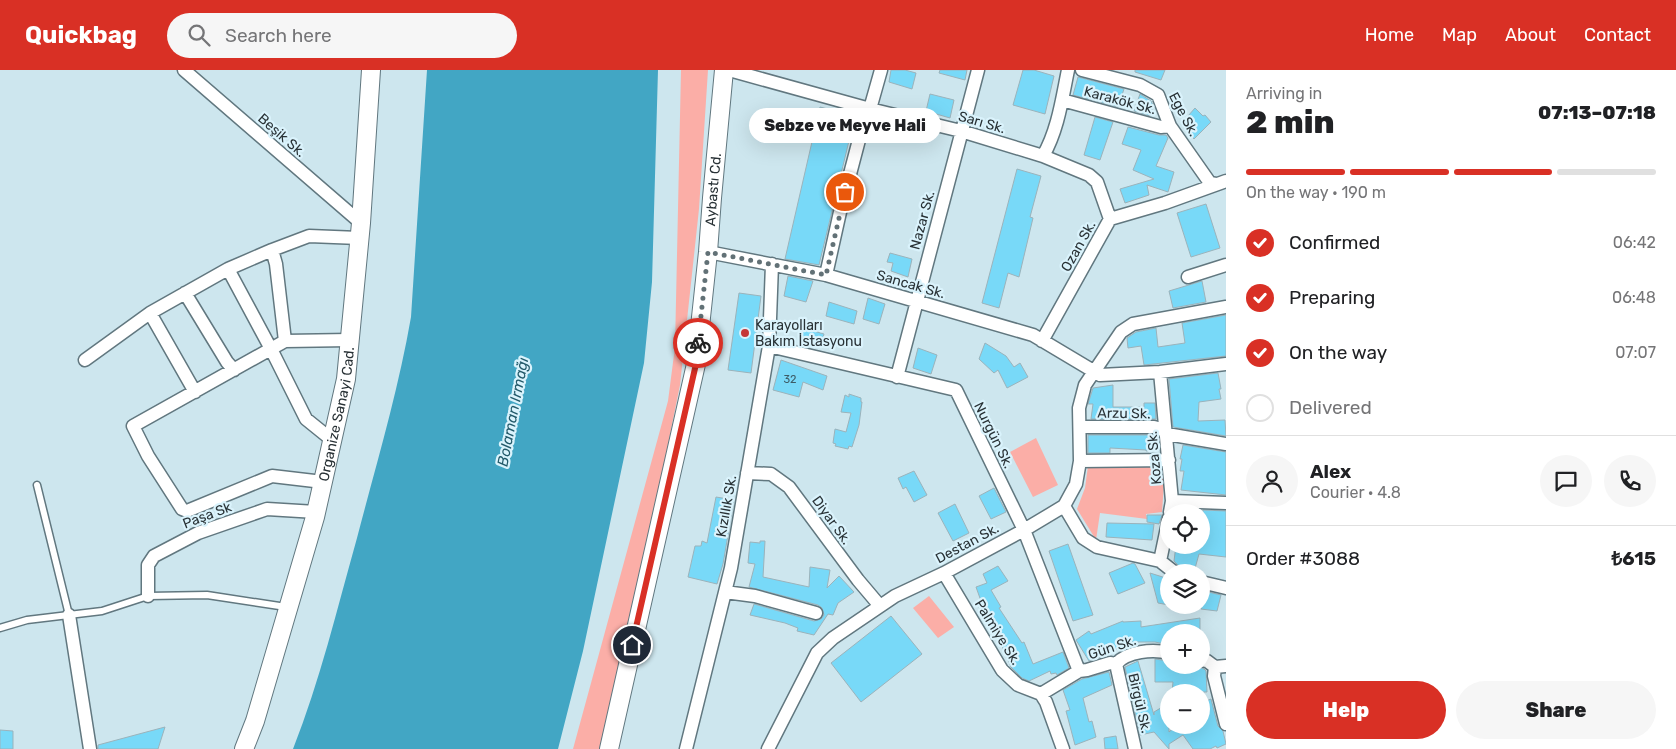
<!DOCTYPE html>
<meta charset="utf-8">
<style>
body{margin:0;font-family:Rubik,sans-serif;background:#f6f6f6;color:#202124;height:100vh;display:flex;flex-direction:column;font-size:19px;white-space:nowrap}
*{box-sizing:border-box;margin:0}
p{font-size:16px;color:#757577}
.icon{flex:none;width:28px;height:28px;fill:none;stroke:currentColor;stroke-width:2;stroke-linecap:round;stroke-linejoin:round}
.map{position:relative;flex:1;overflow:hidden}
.details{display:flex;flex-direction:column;background:#fff;width:450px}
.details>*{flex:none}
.tools{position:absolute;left:1160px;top:434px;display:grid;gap:10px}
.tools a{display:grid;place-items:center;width:50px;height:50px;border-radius:50%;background:#fff;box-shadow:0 5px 20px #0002;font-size:25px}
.pin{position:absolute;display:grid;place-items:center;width:42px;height:42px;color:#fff;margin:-21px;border:2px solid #fff;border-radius:50%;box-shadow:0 1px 5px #0007}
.courier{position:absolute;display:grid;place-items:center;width:50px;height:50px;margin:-25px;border:4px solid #d93025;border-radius:50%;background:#fff;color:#222;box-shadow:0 1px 6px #0007}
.bubble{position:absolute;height:35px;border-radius:18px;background:#fff;box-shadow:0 5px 20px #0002;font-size:16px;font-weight:800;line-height:35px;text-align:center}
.head em{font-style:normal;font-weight:800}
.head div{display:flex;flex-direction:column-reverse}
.head{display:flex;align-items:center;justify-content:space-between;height:85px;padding:0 20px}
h1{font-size:32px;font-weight:800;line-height:38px}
.bar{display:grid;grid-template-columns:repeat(4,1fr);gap:8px 5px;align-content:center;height:60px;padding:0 20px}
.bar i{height:6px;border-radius:4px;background:#e0e0e0}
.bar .current{background:#d93025}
.bar p{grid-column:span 4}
.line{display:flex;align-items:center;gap:12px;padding:0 20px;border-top:1px solid #e0e0e0}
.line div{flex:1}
.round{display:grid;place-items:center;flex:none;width:52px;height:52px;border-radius:26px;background:#f6f6f6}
ol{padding:0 20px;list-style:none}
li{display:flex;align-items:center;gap:15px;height:55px}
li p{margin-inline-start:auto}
li .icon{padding:5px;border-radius:50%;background:#d93025;color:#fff;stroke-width:4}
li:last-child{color:#757577}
li i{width:28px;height:28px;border:2px solid #e0e0e0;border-radius:50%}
.cta{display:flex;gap:10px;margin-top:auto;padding:10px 20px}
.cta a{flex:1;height:58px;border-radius:30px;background:#d93025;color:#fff;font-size:20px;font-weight:800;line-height:58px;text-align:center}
.cta a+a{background:#f6f6f6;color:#202124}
header{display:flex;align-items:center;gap:30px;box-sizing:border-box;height:70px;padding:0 25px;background:#d93025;color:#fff}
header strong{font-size:24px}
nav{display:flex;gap:28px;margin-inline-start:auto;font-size:18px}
.search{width:350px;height:45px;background:#f6f6f6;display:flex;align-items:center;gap:12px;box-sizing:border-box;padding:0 18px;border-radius:28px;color:#757577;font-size:19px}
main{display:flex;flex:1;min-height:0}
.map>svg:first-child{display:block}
.green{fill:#fbaea7}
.water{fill:#42a6c4}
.building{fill:#78d9f8;stroke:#9bb3bb}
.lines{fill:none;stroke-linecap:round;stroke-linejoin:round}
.lane-casing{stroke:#61777f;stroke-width:9}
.street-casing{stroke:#61777f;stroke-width:15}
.secondary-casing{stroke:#61777f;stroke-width:20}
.lane{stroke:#fff;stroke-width:6}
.street{stroke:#fff;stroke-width:12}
.secondary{stroke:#fff;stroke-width:18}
.done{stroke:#627176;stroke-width:5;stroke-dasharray:0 9}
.route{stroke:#d93025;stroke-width:6}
.poi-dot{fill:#c53637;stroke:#daf3fc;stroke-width:2}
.labels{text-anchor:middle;stroke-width:4.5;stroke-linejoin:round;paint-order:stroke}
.number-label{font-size:11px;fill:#3d5c66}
.street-label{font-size:14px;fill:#293236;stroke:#daf3fc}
.poi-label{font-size:14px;fill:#293236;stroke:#daf3fc;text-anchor:start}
.water-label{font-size:15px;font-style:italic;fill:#235a6a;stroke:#daf3fc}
</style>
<header>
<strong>Quickbag</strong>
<div class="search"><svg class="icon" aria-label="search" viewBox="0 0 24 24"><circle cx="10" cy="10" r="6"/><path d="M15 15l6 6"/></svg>Search here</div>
<nav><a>Home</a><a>Map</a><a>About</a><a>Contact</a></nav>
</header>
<main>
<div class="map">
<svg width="1226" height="679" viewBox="0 0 1226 679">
<rect width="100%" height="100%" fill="#cde6ee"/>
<path class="green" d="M681 0H708L699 139 680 315 653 449 601 679H573L668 331 675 277Z
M1036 368 1058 415 1033 427 1010 382Z
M1158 393 1165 399 1162 442 1146 444 1147 449 1100 443 1096 470 1077 439 1085 418 1088 396Z
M929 526 954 557 938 568 913 538Z"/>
<path class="water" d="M427 0H658L652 212 644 293 583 581 558 679H293C320 611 337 539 357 468 376 395 398 322 411 247Z"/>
<path class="building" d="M891 0H905L916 3 912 19 889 12Z
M940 0H967L965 10 939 3Z
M1023 0H1034L1054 6 1045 44 1013 35Z
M1135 0H1165L1161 10 1135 2Z
M1078 7 1124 19 1118 37 1073 25Z
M930 24 954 30 950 48 926 41Z
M1140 24 1151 31 1153 35 1150 46 1134 41Z
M820 37 855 46 819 195 785 189Z
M1195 38 1203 46 1205 45 1211 52 1194 69 1181 54Z
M1095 47 1113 52 1100 90 1084 85Z
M1128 57 1159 65H1166L1168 68 1156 96 1174 102 1168 122 1147 115 1149 125 1125 133 1120 119 1154 109 1133 100 1141 80 1122 74Z
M1017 99 1041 106 1030 147 1033 148 1019 207 1008 203 999 238 982 233Z
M1206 134 1220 178 1191 187 1177 143Z
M890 183 912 189 908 207 891 201 893 193 887 192Z
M788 206 813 211 806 232 784 226Z
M1202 211 1206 232 1173 238 1169 221Z
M739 223 761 226 751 303 728 300Z
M868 228 885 234 879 254 863 249Z
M829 232 857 241 854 254 826 246Z
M1226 245V286L1144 295 1141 276 1128 278 1127 268 1136 262 1156 258 1158 277 1185 273 1182 253Z
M803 258 824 264 820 277 799 271Z
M985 273 1006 286 1014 297 1020 293 1028 307 1007 318 998 300 994 303 979 289Z
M918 278 937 285 931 304 913 298Z
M781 290 827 306 823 320 803 312 799 327 773 320Z
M1218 303 1221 319H1219L1221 329 1199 332 1198 351 1225 350 1226 366 1173 357 1169 309Z
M1113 315V337H1144V333H1155L1156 349H1091L1093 334H1088L1093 318Z
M849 324 861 328V332H862L859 355 852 377 849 376 848 379 835 376 836 374 833 373 835 359 846 362 851 343 841 342 845 325 849 327Z
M1088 365H1153L1158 367 1159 379 1146 381V380L1110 378V383H1088Z
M1183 375 1226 382V425L1181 420 1184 401H1180L1182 389H1180Z
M914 401 927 425 914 432 906 417 903 419 898 408Z
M994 418 1006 442 991 449 979 426Z
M716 427 734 430 723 494 717 514 688 507 695 476H701L702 471 707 473Z
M955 434 969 463 953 471 938 443Z
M1203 440 1226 441V487L1199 484 1194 502 1182 501 1179 496 1174 491 1176 475H1201V453Z
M1147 445H1162L1159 454 1147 452Z
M1107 453 1154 454 1152 470 1106 467Z
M760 471H765L763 507 809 517 810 497 830 500 827 518 839 506 854 522 838 533 833 545 828 544 814 565 797 561 798 558 785 553 750 545 754 534 814 551 821 549 824 545 822 538 818 535 749 517 755 494 748 493 750 472 760 473Z
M1068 474 1093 545 1073 551 1049 481Z
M1133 493 1135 494 1145 513 1118 524 1109 503Z
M998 496 1008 511 991 520 1001 537 999 538 1022 573 1024 572 1033 594 1063 582 1069 598 1057 605 1056 603 1051 604 1050 601 1029 611 1022 608 1011 597 1001 574 988 556 977 533 981 531 976 517 987 513 983 504Z
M1150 503 1169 509V535L1158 533Z
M1204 521 1221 525 1217 541 1201 539Z
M891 546 922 584 861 632 831 593Z
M1200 548V562H1169V575L1155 572H1132L1133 576 1120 581 1119 578 1099 585 1101 587 1089 591 1076 570 1089 561 1091 564 1123 551V552L1141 551V557Z
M1155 589 1169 591V595H1195L1204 599 1206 601 1207 622H1172L1173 612H1155Z
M1138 591 1154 645V642L1169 633V662L1177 655H1201V633L1211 629 1218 656 1223 661 1226 674 1217 678 1216 676 1210 679H1193L1183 665 1169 674V679L1154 662 1140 665 1125 597Z
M1109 602 1112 615 1083 628 1089 652 1092 651 1096 667 1075 675 1066 641 1070 640 1063 620 1082 609Z
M165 657 158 679H98V675Z
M0 660 13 661V679H0Z
M1116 666 1118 679H1105L1104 668Z"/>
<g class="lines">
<g class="lane-casing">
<path id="lane" d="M37 415 69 545
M0 558 27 550 102 541 148 526 207 525 286 537"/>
</g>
<g class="street-casing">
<path id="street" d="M184 0 361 153
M729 0 870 39 961 61 1043 86 1089 105 1097 112 1110 149
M1082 0 1140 15 1158 25 1170 56 1210 113 1216 114
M1062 30 1161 57 1170 56
M1043 86C1058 60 1062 29 1068 0
M272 180 276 194 285 271
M708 182 826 205 1033 265 1100 305 1160 302 1226 294
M228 199 271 279 306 349 332 370
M826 205 840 142 865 47 870 39 881 0
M1188 207 1226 195
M185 223 227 292 234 300
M150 243 195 322
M1042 271 1110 149 1165 133 1226 111
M769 276 956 320 1024 460 1079 601
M85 290 150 243 228 199 272 180 309 166 359 168
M1160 302 1172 431 1170 442
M897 307 978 0
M1080 357H1154L1161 359 1167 364 1226 374
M1080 391 1169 390
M747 403 771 404 789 417 858 510 880 536
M323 412 272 406 187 441 182 439 148 386 133 356 285 271 350 270
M1172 431 1226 433
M1064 436 1083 468 1097 477 1160 491 1174 502
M1160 491 1169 448
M944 503 1002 600 1018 615 1041 624 1046 632 1063 679
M1201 512 1226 518
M725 522 755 526 816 543
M148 526V495L154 486 198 463 267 439 316 442
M69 545 90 679
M1201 590 1207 591 1215 597 1226 596
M1116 594 1135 679
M1215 597 1214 606 1226 654
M1041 624 1079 601 1087 600 1110 593 1116 594C1127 581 1153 579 1169 583
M686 679 731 498 769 276 772 194
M768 679 817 583 833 568 895 526 944 503 1024 460 1064 436 1076 414 1080 391 1079 338 1085 315 1121 262 1133 254 1226 237"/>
</g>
<g class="secondary-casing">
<g id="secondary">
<path id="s1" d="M244 679 255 651 315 447 346 309 361 153 371 0"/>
<path id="s2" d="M609 679 696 294 708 182 712 128 724 0"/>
</g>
</g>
<use href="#lane" class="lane"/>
<use href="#street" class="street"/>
<use href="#secondary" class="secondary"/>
</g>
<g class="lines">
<path class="done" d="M698 273 708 182 826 205 845 122"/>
<path class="route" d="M632 575 696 294 698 273"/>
</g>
<circle class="poi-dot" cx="745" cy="263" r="5"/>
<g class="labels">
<g class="number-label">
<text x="790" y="313">32</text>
</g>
<g class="street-label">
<text transform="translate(1120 30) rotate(15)" y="5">Karakök Sk.</text>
<text transform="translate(1184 44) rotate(62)" y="5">Ege Sk.</text>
<text transform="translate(982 52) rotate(16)" y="5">Sarı Sk.</text>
<text transform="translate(282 65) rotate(41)" y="5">Beşik Sk.</text>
<text dy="5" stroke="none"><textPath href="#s2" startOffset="570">Aybastı Cd.</textPath></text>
<text transform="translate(922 150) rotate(-75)" y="5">Nazar Sk.</text>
<text transform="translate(1078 176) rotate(-61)" y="5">Ozan Sk.</text>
<text transform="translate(911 214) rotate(16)" y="5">Sancak Sk.</text>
<text transform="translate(1124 343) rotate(1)" y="5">Arzu Sk.</text>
<text dy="5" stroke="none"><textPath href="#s1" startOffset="348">Organize Sanayi Cad.</textPath></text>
<text transform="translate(994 365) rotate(64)" y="5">Nurgün Sk.</text>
<text transform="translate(1154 388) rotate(-95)" y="5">Koza Sk.</text>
<text transform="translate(726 436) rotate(-80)" y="5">Kızıllık Sk.</text>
<text transform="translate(207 445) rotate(-21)" y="5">Paşa Sk</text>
<text transform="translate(832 450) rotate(54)" y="5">Diyar Sk.</text>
<text transform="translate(967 473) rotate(-28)" y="5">Destan Sk.</text>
<text transform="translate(998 562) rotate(58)" y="5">Palmiye Sk.</text>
<text transform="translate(1112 577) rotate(-18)" y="5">Gün Sk.</text>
<text transform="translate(1140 633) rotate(77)" y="5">Birgül Sk.</text>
</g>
<g class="poi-label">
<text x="755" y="260">Karayolları<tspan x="755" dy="16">Bakım İstasyonu</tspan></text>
</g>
<g class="water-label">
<text transform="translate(513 342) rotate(-79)" y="5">Bolaman Irmağı</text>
</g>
</g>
</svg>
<div class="tools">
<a><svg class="icon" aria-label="locate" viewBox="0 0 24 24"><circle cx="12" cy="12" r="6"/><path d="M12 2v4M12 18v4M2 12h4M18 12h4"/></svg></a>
<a><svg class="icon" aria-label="layers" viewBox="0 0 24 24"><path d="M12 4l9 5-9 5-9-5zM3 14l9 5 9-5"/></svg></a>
<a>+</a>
<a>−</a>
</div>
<div class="pin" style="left:845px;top:122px;background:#ea580c"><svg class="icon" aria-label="bag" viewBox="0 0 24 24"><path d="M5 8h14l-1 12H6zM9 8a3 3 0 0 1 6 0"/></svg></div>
<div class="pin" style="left:632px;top:575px;background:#1f2937"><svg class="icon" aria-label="home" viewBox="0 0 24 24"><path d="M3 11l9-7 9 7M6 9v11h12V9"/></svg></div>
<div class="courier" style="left:698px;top:273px"><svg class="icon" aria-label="bike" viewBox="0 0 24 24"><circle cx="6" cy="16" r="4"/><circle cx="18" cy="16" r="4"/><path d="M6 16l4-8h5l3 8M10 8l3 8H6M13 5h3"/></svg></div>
<div class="bubble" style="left:749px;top:38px;width:192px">Sebze ve Meyve Hali</div>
</div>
<section class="details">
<div class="head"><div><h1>2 min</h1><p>Arriving in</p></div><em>07:13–07:18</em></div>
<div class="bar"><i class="current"></i><i class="current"></i><i class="current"></i><i></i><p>On the way · 190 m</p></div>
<ol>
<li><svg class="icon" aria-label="check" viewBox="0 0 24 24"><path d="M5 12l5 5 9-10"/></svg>Confirmed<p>06:42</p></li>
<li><svg class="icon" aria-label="check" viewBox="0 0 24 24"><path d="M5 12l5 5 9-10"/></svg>Preparing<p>06:48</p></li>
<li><svg class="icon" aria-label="check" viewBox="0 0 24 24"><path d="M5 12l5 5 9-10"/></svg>On the way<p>07:07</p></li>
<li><i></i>Delivered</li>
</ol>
<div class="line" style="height:90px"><a class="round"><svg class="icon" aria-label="person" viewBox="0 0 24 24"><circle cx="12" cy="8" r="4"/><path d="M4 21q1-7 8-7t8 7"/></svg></a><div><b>Alex</b><p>Courier · 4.8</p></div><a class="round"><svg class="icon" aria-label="chat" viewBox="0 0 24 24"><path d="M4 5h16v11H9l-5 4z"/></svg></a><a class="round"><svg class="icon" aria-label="phone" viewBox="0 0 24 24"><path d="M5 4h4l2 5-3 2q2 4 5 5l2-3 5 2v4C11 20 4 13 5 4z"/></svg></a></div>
<div class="line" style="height:65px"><div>Order #3088</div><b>₺615</b></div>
<div class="cta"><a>Help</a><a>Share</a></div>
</section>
</main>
